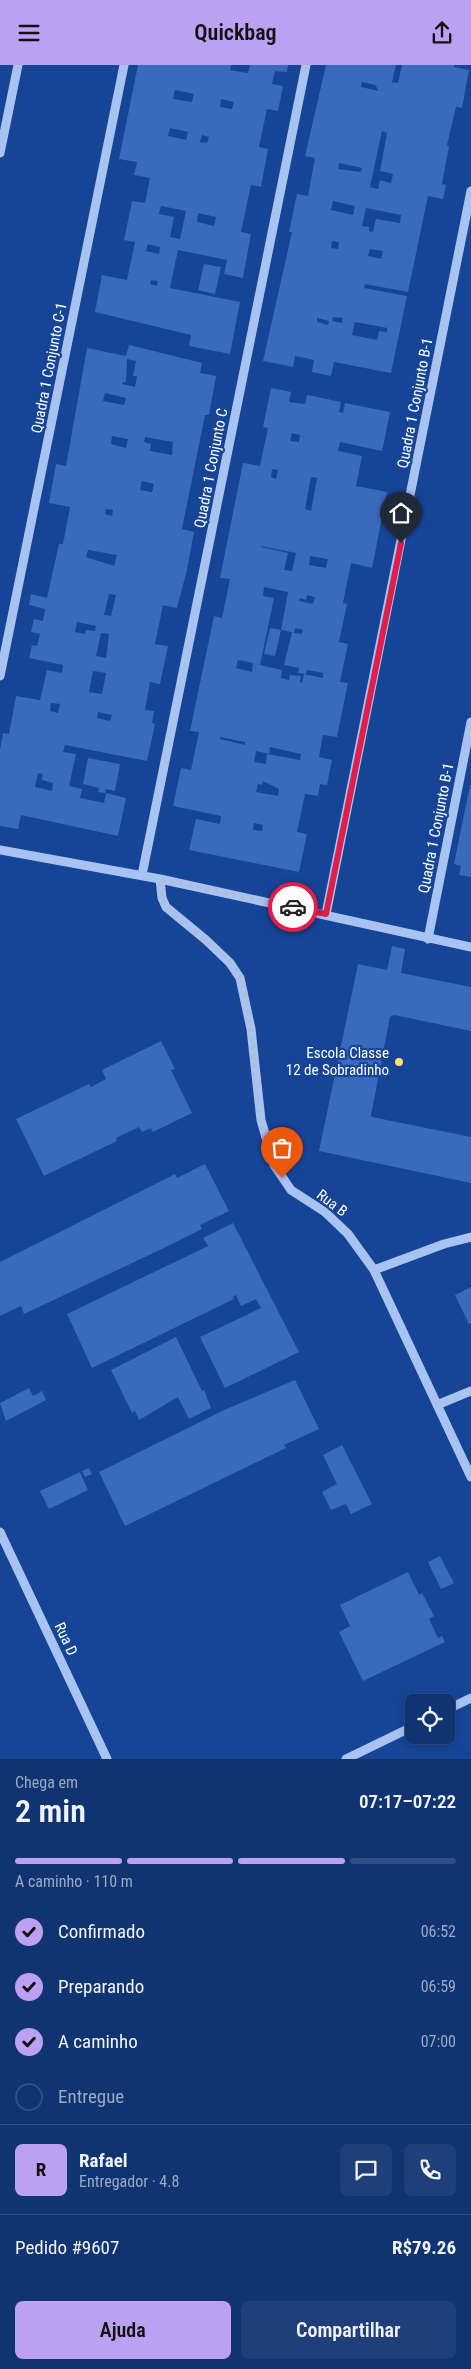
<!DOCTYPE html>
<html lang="pt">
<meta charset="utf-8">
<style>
body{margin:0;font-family:"Roboto Condensed",sans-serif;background:#1e3f79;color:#f1f3f6;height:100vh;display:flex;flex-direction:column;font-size:19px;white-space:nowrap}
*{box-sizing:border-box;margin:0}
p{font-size:16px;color:#9caac3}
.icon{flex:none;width:28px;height:28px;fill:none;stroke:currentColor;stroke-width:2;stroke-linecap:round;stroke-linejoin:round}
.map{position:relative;height:1694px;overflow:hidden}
.side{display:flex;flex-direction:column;background:#103371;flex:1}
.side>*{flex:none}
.buttons{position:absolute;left:405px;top:1629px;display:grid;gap:10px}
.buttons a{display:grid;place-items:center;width:50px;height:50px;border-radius:8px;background:#103371;box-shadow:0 2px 8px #0003,0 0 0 1px #304e84;font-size:25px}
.pin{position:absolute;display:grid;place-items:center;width:42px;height:42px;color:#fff;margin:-51px -21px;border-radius:50% 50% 50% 0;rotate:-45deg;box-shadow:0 0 5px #0007}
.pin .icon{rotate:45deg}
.courier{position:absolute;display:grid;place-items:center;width:50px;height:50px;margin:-25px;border:4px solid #e11d48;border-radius:50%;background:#fff;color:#222;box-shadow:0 1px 6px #0007}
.summary em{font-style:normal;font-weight:600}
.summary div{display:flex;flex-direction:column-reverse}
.summary{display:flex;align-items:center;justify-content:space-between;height:85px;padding:0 15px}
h1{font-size:32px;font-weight:600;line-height:38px}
.bar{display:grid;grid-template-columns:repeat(4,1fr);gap:8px 5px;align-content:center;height:60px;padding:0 15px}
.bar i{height:6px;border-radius:4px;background:#304e84}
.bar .current{background:#bca0f2}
.bar p{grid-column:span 4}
.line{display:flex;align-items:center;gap:12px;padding:0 15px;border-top:1px solid #304e84}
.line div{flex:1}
.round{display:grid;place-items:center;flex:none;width:52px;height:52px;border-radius:8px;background:#1e3f79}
ol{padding:0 15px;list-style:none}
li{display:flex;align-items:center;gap:15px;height:55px}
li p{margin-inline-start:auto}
li .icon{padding:5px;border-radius:50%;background:#bca0f2;color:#111;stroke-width:4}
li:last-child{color:#9caac3}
li i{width:28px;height:28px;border:2px solid #304e84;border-radius:50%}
.button{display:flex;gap:10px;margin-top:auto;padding:10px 15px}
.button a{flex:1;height:58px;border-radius:8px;background:#bca0f2;color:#111;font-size:20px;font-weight:600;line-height:58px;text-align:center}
.button a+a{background:#1e3f79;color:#f1f3f6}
header{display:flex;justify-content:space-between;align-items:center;height:65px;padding:0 15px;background:#bca0f2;color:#111;font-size:22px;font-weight:600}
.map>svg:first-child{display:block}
.building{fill:#3a6abc;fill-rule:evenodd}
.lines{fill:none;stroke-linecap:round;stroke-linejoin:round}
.minor{stroke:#a8c3f2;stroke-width:9}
.done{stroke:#adbedb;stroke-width:5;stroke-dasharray:0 9}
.route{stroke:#e11d48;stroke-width:6}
.poi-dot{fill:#ffe068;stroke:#164497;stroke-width:2}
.labels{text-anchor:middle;stroke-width:4.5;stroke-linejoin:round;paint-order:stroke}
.street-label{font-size:15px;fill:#fff;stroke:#164497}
.poi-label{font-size:15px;fill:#fff;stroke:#164497;text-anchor:end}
</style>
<header><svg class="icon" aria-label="menu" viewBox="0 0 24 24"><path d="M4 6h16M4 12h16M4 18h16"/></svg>Quickbag<svg class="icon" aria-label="share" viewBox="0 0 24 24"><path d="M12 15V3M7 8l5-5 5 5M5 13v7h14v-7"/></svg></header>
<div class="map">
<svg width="471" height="1694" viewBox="0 0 471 1694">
<rect width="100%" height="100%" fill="#164497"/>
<path class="building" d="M138 0H231L230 5 248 8 250 0H288L287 7 275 6 272 19 283 21 278 46 267 44 259 82 268 84 261 122 251 120 241 167 251 169 243 213 224 209 227 195 178 185 170 223 240 237 230 289 189 281 191 270 95 247 102 210 127 215 135 177 124 175 132 136 145 138 150 113 134 110 137 97 119 94ZM175 25 194 29 192 37 173 34ZM221 34 234 37 232 44 220 42ZM170 63 188 67 186 75 168 71ZM202 70 209 72 207 78 200 77ZM161 141 186 146 180 174 170 172 174 152 159 149ZM198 148 216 152 214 161 197 157ZM148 179 160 182 159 189 146 186ZM151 215 158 216 157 221 150 219Z
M326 0H396L392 17 398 18 402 0H454V2L469 5 462 43 456 42 447 80 449 81 442 119 446 120 443 134 428 131 408 227 365 219 364 223 407 231 391 308 334 297 331 311 312 307 314 295 295 291 293 302 263 296 292 167H289L297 129 308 131 315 93 305 91ZM362 17 375 20 379 26 361 22ZM382 66 387 68 380 106 393 109 391 118 380 115 378 124 370 122ZM339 98 362 103 361 107 338 104ZM333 136 355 141 353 150 331 145ZM366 143 401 150 400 158 376 154 373 167 369 166V162L362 161ZM332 176 339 177 338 184 331 183ZM370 184 383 186 381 194 368 191ZM333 252 343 253 342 258 332 256ZM317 253 329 256 328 260 317 257ZM355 257 387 263V267L379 266 377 275 352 270Z
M204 199 221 202 215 229 198 225Z
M129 280 202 298 200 308 216 311 209 350H205L182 464 194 467 187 505 177 543 163 540 155 579 168 581 160 619 150 617 145 645 154 646 152 658 155 659 147 696 65 680 63 687 76 689 69 721 82 724 80 733 104 738 106 728 126 733 118 771 21 750 18 764 0 761V685L3 668 9 669 16 631 40 635 47 605 62 608 63 600 29 593 32 580 37 581 40 569 31 567 34 554 43 556 45 544 29 540 31 529 47 533 59 479H63L70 442 49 438 56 399 66 401 87 283 126 291ZM127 294 136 296 133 311H137L135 322 122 319 123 317H126ZM105 328 126 333 124 340 103 336ZM112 371 128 374 126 383 111 379ZM145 372 173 377 172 390 150 386 151 379 144 377ZM142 416 154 419 152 427 140 425ZM106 444 113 445 112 451 105 449ZM88 485 117 490 114 501 86 492ZM109 529 116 530 111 551 104 550ZM77 557 96 561 95 566 86 565 85 569 75 567ZM101 568 109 569 106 593 96 591ZM93 606 106 608 102 629 89 627ZM51 638 60 639 58 648 50 646ZM98 647 112 650 110 656 97 653ZM38 708 43 709 42 715 53 718 52 726 35 722Z
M271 323 291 327 289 337 305 339 307 330 341 337 339 347 343 348 345 338 390 347 382 386 340 377 338 386 362 391 356 421 387 427 372 503 351 498 343 538 347 539 339 577 348 579 340 617 348 618 337 672 323 670 319 692 332 695 327 720 320 719 318 731 305 729 297 767 307 769 299 807 189 785 196 754 220 759 221 751 173 741 181 703 191 705 199 667 190 666 214 551 222 553 230 514 220 513 243 398 260 401 268 363 263 362ZM292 368 300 370 299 377 290 376ZM272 404 278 405 276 414 271 412ZM311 412 317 413 311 446 305 444ZM261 481 296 488 292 506 284 505 288 488 261 482ZM310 491 328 494 326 503 309 500ZM264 522 288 527 281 565 292 567 284 600 299 603 298 608 306 609 307 605 323 608V613L304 609 302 618 300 617 301 611 290 610 289 615 281 613 282 605 260 600 274 533 263 531ZM307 530 315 532 313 539 299 536 300 533 306 535ZM295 563 303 565 302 569 294 568ZM238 595 253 598 252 607 236 603ZM220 672 245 677V680L220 674ZM270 682 301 689 300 695 267 689 266 699 254 697 256 686 269 689ZM263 716 279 724 278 731 256 727 258 719 262 720ZM254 758 263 760 262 766 253 765Z
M270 563 281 565 275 591 264 589Z
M88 693 120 699 115 726 106 724 105 728 98 727 99 723 83 719Z
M470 720H471V812L459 810 461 801 454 799Z
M392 881 405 884 401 908 471 922V966L394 950 390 952 371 1050 372 1052 471 1072V1118L319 1086 358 899 387 905Z
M161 976 175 1004 171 1005 192 1048 153 1067 151 1063 142 1067 139 1062 116 1073 117 1076 44 1111 16 1054 89 1019 91 1022 106 1014 102 1005Z
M205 1099 229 1146 200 1160 202 1164 164 1183 24 1249 21 1241 0 1251V1197L175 1109 177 1113Z
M233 1158 299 1287 225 1323 200 1272 261 1243 256 1234 241 1241 236 1230 233 1232 234 1234 92 1303 67 1249 208 1181 203 1173Z
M471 1222V1258L469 1259 455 1230Z
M176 1272 202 1326 204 1325 211 1343 189 1354 178 1332 139 1355 135 1346 132 1348 111 1305Z
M295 1315 319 1364 284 1380 286 1383 125 1461 99 1407 224 1345Z
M29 1323 33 1331 42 1326 46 1335 6 1356 0 1338Z
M342 1380 372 1439 351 1449 346 1439 331 1445 322 1427 337 1419 323 1390Z
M89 1403 92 1409 85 1412 82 1406Z
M80 1407 88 1425 49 1444 40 1426Z
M440 1491 454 1518 441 1524 428 1497Z
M408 1507 419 1530 422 1528 434 1551 429 1554 438 1573 442 1571 445 1577 363 1616 339 1567 350 1561 340 1540Z"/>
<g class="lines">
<path class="minor" d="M0 88 18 0
M0 611 124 0
M0 785 160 814 471 882
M142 810 306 0
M160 814 162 833 166 842 206 875 230 898 240 913 251 964 261 1055 274 1100 291 1125 325 1147 348 1169 374 1205 471 1412
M326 849 471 126
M428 874 471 657
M374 1205 444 1179 471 1172
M437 1340 471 1326
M0 1467 107 1694
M446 1645 471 1633
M346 1694 414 1661"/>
</g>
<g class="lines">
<path class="done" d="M282 1113C251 1068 257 1003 249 951 247 939 246 925 241 914 227 882 171 859 162 833 160 827 160 820 160 814L293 842"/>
<path class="route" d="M293 842 326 849 401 478"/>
</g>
<circle class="poi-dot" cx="399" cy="997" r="5"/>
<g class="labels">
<g class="street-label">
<text transform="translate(49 303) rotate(-79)" y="5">Quadra 1 Conjunto C-1</text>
<text transform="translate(415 338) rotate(-79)" y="5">Quadra 1 Conjunto B-1</text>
<text transform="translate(211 403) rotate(-79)" y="5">Quadra 1 Conjunto C</text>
<text transform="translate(436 763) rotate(-79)" y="5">Quadra 1 Conjunto B-1</text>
<text transform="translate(332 1138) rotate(37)" y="5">Rua B</text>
<text transform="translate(66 1574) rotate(65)" y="5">Rua D</text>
</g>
<g class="poi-label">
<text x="389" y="993">Escola Classe<tspan x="389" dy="17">12 de Sobradinho</tspan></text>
</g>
</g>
</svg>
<div class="buttons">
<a><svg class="icon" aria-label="locate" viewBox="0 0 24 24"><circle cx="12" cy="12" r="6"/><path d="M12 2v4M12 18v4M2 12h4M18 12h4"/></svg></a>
</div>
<div class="pin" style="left:282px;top:1113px;background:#ea580c"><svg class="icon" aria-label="bag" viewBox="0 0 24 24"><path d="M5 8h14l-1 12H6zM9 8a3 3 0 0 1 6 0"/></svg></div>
<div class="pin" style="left:401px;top:478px;background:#1f2937"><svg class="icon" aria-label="home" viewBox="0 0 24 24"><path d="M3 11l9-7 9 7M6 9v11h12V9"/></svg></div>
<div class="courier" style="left:293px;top:842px"><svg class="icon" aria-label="car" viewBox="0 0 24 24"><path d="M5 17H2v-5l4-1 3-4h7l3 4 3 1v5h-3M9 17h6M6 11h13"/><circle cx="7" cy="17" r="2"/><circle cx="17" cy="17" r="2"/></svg></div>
</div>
<section class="side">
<div class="summary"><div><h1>2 min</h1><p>Chega em</p></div><em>07:17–07:22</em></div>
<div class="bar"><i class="current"></i><i class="current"></i><i class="current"></i><i></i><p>A caminho · 110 m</p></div>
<ol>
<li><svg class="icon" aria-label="check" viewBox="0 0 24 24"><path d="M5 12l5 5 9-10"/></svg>Confirmado<p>06:52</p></li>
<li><svg class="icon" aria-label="check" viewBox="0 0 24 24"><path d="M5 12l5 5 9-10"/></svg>Preparando<p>06:59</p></li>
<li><svg class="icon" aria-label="check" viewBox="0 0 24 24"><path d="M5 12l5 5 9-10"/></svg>A caminho<p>07:00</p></li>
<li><i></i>Entregue</li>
</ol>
<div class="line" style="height:90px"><b class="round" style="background:#bca0f2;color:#111">R</b><div><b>Rafael</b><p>Entregador · 4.8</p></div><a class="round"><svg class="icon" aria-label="chat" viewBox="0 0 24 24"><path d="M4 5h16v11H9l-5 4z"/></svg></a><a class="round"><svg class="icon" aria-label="phone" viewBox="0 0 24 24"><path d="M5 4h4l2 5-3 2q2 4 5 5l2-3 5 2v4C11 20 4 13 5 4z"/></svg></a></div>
<div class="line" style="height:65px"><div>Pedido #9607</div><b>R$79.26</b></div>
<div class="button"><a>Ajuda</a><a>Compartilhar</a></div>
</section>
